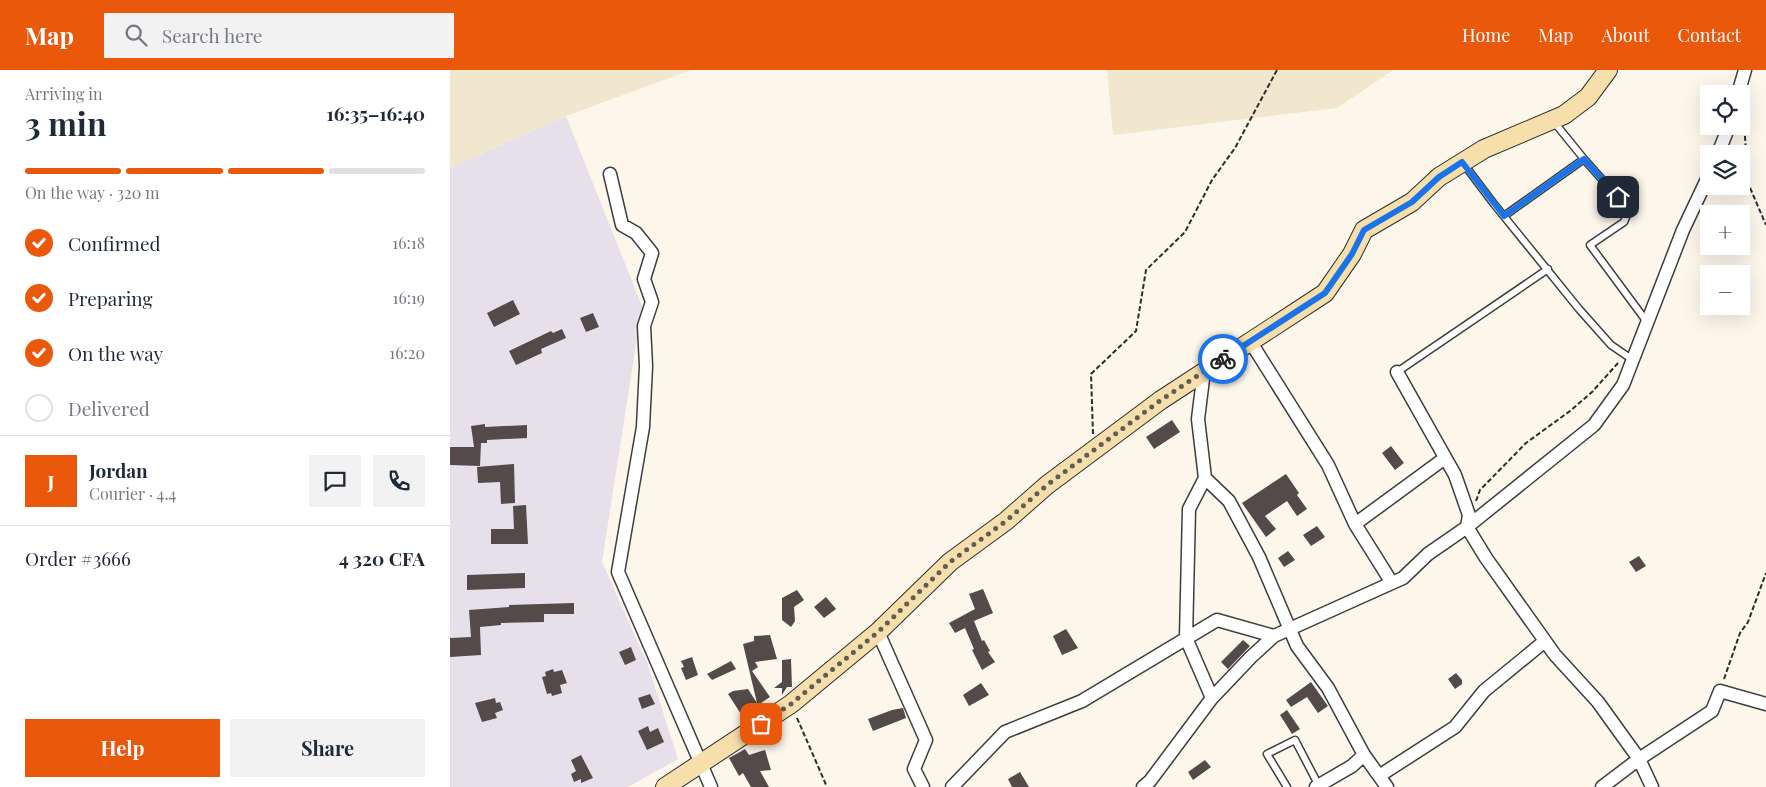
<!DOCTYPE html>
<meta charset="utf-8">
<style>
body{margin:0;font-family:"Playfair Display",serif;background:#f2f2f3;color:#1f2937;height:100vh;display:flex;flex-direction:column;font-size:19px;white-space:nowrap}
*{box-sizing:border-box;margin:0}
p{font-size:16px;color:#747a83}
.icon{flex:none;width:28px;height:28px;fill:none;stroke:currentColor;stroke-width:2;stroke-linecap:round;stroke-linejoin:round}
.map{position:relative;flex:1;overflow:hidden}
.drawer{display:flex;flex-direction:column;background:#fff;width:450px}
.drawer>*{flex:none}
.controls{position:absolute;left:1250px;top:15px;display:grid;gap:10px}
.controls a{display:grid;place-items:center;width:50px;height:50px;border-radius:0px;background:#fff;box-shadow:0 5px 20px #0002;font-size:25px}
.pin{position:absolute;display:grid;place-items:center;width:42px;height:42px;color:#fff;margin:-21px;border-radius:10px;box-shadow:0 2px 8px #0006}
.courier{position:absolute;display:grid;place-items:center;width:50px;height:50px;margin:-25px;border:4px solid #1a73e8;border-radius:50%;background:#fff;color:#222;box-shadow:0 1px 6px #0007}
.head em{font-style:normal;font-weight:700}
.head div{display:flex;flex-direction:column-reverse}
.head{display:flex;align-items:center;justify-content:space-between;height:85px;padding:0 25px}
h1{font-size:32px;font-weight:700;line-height:38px}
.bar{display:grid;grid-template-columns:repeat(4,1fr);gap:8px 5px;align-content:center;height:60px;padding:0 25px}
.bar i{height:6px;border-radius:4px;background:#e0e1e3}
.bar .current{background:#ea580c}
.bar p{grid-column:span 4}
.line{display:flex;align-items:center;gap:12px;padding:0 25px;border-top:1px solid #e0e1e3}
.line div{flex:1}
.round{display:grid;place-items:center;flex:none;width:52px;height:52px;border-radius:0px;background:#f2f2f3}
ol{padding:0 25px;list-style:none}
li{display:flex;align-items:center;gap:15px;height:55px}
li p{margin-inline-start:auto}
li .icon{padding:5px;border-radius:50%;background:#ea580c;color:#fff;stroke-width:4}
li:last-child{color:#747a83}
li i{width:28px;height:28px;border:2px solid #e0e1e3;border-radius:50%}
.button{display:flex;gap:10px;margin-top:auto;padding:10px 25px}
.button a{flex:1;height:58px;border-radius:0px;background:#ea580c;color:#fff;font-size:20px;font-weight:700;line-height:58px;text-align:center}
.button a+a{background:#f2f2f3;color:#1f2937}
header{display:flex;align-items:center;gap:30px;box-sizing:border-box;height:70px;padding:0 25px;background:#ea580c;color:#fff}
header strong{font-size:24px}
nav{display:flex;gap:28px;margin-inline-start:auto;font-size:18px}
.search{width:350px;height:45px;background:#f2f2f3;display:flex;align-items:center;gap:12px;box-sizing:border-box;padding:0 18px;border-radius:0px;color:#747a83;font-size:19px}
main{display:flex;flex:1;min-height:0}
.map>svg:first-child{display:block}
.industrial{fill:#e6e0ea}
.farmland{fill:#f1e6ce}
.building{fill:#534a49}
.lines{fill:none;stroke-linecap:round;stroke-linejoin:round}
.lane-casing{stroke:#3e3e3e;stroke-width:9}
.street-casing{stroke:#3e3e3e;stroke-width:15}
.secondary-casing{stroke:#2d2d2d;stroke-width:20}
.path{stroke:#2d2d2d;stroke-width:2;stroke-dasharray:5 2.5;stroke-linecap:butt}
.lane{stroke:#fff;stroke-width:6}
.street{stroke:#fff;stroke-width:12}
.secondary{stroke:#f7dfac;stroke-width:18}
.done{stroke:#605d59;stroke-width:5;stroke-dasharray:0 9}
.route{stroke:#1a73e8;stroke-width:6}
</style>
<header>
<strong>Map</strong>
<div class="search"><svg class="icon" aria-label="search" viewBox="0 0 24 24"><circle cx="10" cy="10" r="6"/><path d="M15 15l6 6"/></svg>Search here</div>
<nav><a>Home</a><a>Map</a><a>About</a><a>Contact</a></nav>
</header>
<main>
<section class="drawer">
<div class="head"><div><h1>3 min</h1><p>Arriving in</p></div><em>16:35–16:40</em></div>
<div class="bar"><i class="current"></i><i class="current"></i><i class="current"></i><i></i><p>On the way · 320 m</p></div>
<ol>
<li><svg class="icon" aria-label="check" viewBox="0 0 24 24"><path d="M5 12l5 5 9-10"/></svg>Confirmed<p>16:18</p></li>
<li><svg class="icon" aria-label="check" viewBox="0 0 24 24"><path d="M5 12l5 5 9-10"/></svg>Preparing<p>16:19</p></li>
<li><svg class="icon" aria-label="check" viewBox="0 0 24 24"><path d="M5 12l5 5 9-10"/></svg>On the way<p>16:20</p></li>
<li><i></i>Delivered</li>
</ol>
<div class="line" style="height:90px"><b class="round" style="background:#ea580c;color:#fff">J</b><div><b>Jordan</b><p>Courier · 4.4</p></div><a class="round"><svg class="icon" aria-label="chat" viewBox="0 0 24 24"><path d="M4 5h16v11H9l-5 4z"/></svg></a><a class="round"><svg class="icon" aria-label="phone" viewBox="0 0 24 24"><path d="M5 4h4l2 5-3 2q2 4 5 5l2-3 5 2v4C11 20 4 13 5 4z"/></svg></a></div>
<div class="line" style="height:65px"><div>Order #3666</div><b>4 320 CFA</b></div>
<div class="button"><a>Help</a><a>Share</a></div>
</section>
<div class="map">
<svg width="1316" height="717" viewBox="0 0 1316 717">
<rect width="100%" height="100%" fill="#fdf6eb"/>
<path class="industrial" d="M116 46 192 236 152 492 198 595 228 689 178 717H0V98Z"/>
<path class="farmland" d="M0 0H241L116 46 0 98Z
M657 0H943L887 38 663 65Z"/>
<path class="building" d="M63 230 70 244 44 257 37 243Z
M143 243 149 257 136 262 130 248Z
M112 259 116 268 91 279 92 283 66 295 59 281 101 261 103 263Z
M722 350 730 362 704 379 696 367Z
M35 354V357L77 355V368L37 370V373H31L30 396 0 395V377H24L21 356Z
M941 376 954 393 945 400 932 383Z
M64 394 65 433 51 434 50 412 28 413 27 397Z
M836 404 849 423 847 425 857 439 847 446 837 431 815 446 826 459 816 467 792 433Z
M76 435 78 474H41V459H64L63 436Z
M867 456 875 467 861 476 853 465Z
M838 481 845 490 834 497 828 488Z
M1189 486 1196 496 1186 502 1179 492Z
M75 503V518L17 520V505Z
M533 519 543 543 524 551 532 571 534 570 540 581 538 582 545 592 532 600 522 580 524 579 515 558 505 563 499 553 525 539 519 524Z
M347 520 354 530 344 537 345 551 341 557 332 550V528Z
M376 527 386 539 374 548 364 537Z
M124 533V544H94V552L51 553V555L30 557 31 585 0 587V568L21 567 19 540 59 537V535Z
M616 559 628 578 612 585 603 566Z
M320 565 327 589 305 592 308 597 302 601 320 627 308 635 307 633 291 644 278 624 283 621 298 619 307 633 293 574 304 571V566Z
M793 570 800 576 778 599 771 592Z
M181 577 186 590 175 595 169 582Z
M242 587 248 605 236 610 231 598 234 597 231 591Z
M341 589 342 617H337L332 625V618H324L332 612V590Z
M281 591 286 599 262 610 257 604Z
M103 599 104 602 112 600 117 613 110 615 112 623 102 626 101 623 97 624 92 607 96 606 95 602Z
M1006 603 1012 610V614L1005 619 998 609Z
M861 612 878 636 868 643 857 627 841 637 836 630Z
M531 613 539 625 519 636 513 625Z
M200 624 205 634 192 639 188 628Z
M45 628 46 633 50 632 53 640 45 643 47 648 32 652 25 633Z
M453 638 456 648 423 661 418 649 442 640Z
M837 640 850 659 842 664 830 645Z
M198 656 200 662 208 658 214 672 197 680 188 661Z
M295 679 299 685 315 680 321 700 310 701 319 717H301L293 703 289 706 279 688Z
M131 685 143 708 131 713V709L124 712 121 704 126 701 121 690Z
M755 690 761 697 743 710 738 702Z
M570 702 579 717H562L558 709Z"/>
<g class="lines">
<g class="lane-casing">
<path id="lane" d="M1134 89 1179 140 1174 152 1140 175 1197 252
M1013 93 1044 134 1129 239 1161 275 1183 290
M1054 146 1134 89 1104 52
M947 302 1098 199
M837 717 817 684 845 670 869 716"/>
</g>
<g class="street-casing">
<path id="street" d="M1288 24 1295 0
M1268 84 1279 56
M160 104 172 155 186 163 202 183 194 209 202 232 194 256 196 296 193 357 168 502 261 717
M800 271 878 395 905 454 942 513
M754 301 748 349 755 408 739 439 736 568 762 628
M947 302 1005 405 1019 445 1017 457 1036 488 1105 585 1148 632 1189 689 1202 717
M755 408 779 431 809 487 847 576 878 618 914 685 937 717
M905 454 995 388
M428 562 476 670 464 699 473 717
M929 706 1005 657 1034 621 1095 571
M502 717 555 662 632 631 767 550 824 566
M693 717 700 711 762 628 801 587 824 566 953 508 978 484 1017 457 1144 355 1173 315 1233 160 1259 105
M866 717 902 696 914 685
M1152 717 1189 689 1262 641 1270 621 1316 634"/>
</g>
<g class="secondary-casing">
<path id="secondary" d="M215 717 341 634 428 562 500 492 556 451 597 415 711 330 875 223 902 184 914 160 962 132 989 107 1034 79 1114 45 1138 27 1158 0"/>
</g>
<path class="path" d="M1293 36 1298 113 1316 155
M643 364 641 304 686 261 696 200 735 162 762 110 785 78 827 0
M1026 431 1030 420 1076 373 1120 341 1142 322 1168 293
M1274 609 1290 563 1298 552 1316 503
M347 648 377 717"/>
<use href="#lane" class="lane"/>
<use href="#street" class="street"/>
<use href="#secondary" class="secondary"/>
</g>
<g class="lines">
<path class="done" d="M311 654 341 634 428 562 500 492 556 451 597 415 711 330 773 289"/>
<path class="route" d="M773 289 875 223 902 184 914 160 962 132 989 107 1012 92 1054 146 1134 89 1168 127"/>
</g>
</svg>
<div class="controls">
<a><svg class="icon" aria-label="locate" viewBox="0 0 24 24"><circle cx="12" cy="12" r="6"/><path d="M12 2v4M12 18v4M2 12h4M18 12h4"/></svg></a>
<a><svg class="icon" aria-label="layers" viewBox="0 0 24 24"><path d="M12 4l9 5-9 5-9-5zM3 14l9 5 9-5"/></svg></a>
<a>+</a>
<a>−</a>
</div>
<div class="pin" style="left:311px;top:654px;background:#ea580c"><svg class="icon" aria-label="bag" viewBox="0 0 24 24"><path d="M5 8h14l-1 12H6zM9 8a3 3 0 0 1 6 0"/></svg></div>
<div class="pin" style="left:1168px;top:127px;background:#1f2937"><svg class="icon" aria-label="home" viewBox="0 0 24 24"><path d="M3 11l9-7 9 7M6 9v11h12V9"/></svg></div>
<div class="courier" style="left:773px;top:289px"><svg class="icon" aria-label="bike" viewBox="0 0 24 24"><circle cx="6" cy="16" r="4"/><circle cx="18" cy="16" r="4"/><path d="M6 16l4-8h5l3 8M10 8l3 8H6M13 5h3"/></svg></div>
</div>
</main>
